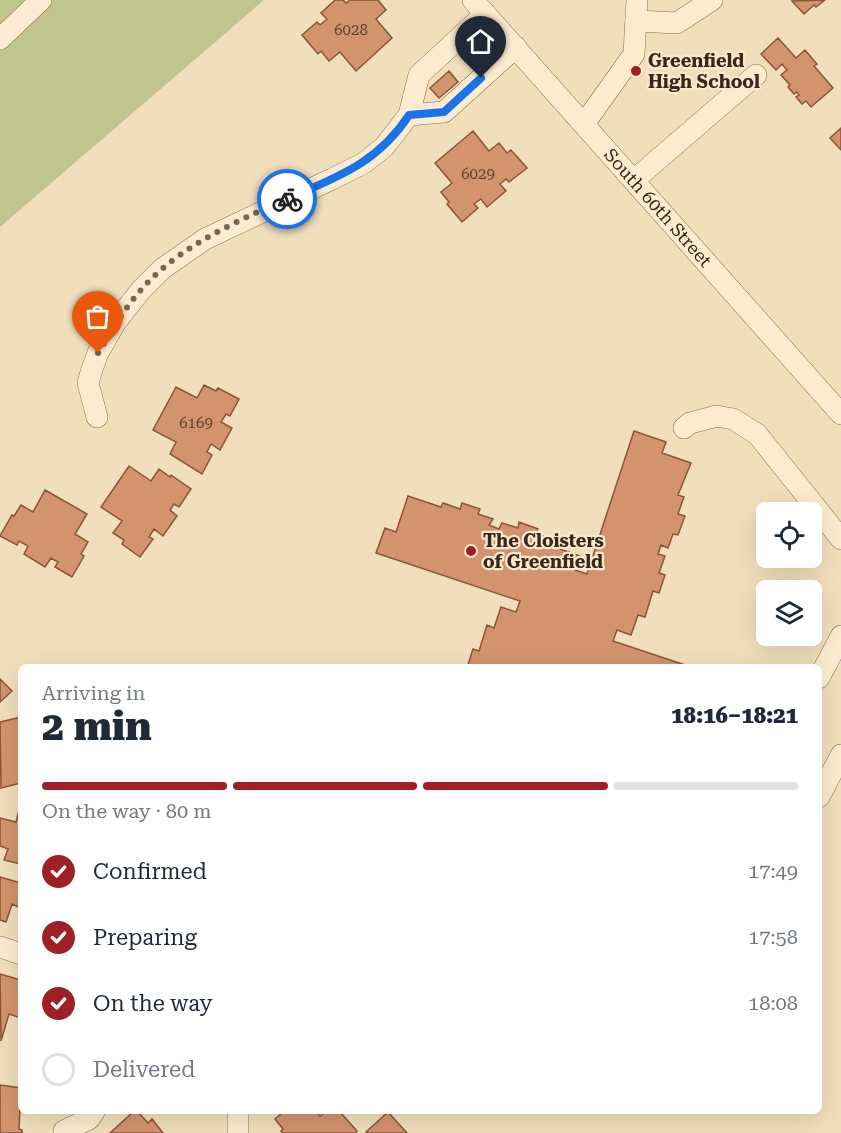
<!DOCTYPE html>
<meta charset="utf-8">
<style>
body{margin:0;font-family:"Roboto Serif",serif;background:#f2f2f3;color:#1f2937;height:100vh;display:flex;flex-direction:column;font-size:22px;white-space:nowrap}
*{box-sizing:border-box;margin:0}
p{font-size:20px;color:#747a83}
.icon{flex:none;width:33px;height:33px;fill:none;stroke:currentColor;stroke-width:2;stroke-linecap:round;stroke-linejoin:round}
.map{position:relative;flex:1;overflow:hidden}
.drawer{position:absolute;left:18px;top:664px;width:804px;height:450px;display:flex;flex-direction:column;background:#fff;border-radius:9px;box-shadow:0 6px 24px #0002}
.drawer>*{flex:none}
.controls{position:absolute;left:756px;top:502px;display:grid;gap:12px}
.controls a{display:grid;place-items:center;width:66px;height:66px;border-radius:9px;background:#fff;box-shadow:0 6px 24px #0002;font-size:30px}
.pin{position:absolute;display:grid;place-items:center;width:51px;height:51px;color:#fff;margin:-62px -26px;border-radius:50% 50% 50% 0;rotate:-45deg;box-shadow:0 0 6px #0007}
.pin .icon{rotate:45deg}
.courier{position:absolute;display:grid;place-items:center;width:60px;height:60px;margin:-30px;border:4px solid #1a73e8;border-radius:50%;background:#fff;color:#222;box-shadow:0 2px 8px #0007}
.headline em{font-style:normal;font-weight:800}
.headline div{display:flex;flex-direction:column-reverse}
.headline{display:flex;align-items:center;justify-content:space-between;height:102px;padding:0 24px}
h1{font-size:39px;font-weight:800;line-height:45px}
.bar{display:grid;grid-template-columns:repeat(4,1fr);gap:9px 6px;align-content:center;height:72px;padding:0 24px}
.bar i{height:8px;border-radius:4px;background:#e0e1e3}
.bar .on{background:#9e1f26}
.bar p{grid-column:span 4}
ol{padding:0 24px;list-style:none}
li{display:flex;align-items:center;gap:18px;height:66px}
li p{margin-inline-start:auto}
li .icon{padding:6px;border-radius:50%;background:#9e1f26;color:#fff;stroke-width:4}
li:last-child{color:#747a83}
li i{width:33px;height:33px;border:3px solid #e0e1e3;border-radius:50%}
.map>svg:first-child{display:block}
.cemetery{fill:#c0c48f}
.building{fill:#d3936e;stroke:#8b5538;stroke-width:1.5}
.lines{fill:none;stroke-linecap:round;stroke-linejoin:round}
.minor-casing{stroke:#8a6e54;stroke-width:22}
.minor{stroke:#fceccf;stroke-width:21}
.done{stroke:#796753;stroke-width:6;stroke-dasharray:0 10.8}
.route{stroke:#1a73e8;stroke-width:8}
.poi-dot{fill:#9e1f26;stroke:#f8e9cc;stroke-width:2}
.labels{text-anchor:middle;stroke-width:4.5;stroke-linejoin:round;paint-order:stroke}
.number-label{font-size:15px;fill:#5f422f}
.poi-label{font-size:18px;font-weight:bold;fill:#38271a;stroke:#f8e9cc;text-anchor:start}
.street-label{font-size:18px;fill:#38271a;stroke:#f8e9cc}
</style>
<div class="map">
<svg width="841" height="1133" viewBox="0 0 841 1133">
<rect width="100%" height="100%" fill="#f1dfbc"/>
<path class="cemetery" d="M0 0H264L0 227Z"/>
<path class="building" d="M335 0H343L346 3 350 0H378L386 10 376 19 392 38 356 71 340 52 329 61 321 51 318 54 302 35 317 22 320 25 327 19 321 13Z
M825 0 816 7 814 5 804 14 792 1Z
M778 38 796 58 805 50 817 64 814 66 833 88 811 107 806 101 802 104 796 97 799 95 797 92 794 94 788 87 790 85 781 75 787 70 782 64 776 70 761 54Z
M449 71 458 82 439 98 430 88Z
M841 128V150L830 138Z
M473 131 489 151 499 143 507 153 511 150 527 168 509 182 506 179 500 184 506 191 487 207 481 199 474 204 478 208 462 222 447 204 449 202 441 192 452 183 435 163Z
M204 385 216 391 218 388 239 399 230 416 226 414 221 422 232 428 220 450 211 444 207 452 212 455 202 474 170 454 176 442 153 430 176 387 197 398Z
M634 431 666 442 662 453 691 463 678 495 684 497 678 514 685 516 678 535 673 534 668 548 661 545 658 554 665 556 659 573 665 575 659 593 653 591 645 617 638 615 631 635 617 630 613 641 694 668H467L473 649 479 651 487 625 494 628 501 607 516 612 520 601 376 553 385 528 396 532 408 496 441 507 443 503 460 509 462 503 480 509 478 514 493 519 489 525 499 529 502 523 518 528 519 522 538 529 536 534 562 542 560 549 580 556 575 570 587 574Z
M129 466 151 481 159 469 170 477 171 475 191 489 179 507 174 504 170 510 177 516 163 536 154 529 149 537 153 539 140 557 122 544 124 540 113 533 122 521 101 507Z
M45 490 87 514 75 534 88 542 81 554 84 556 72 577 55 567 58 562 51 558 45 567 24 554 28 546 19 541 17 545 0 536 12 515 14 516 21 505 33 512Z
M0 679 12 691 0 702Z
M21 717V783L1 788 0 722Z
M19 810H21V864L4 860 8 849 0 846V818L16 822Z
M0 877 21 883V908L12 904 6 922 0 920Z
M0 974 21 980V1018L9 1014 1 1041Z
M0 1085 21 1088 19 1129 22 1130V1133H0Z
M133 1112H138L148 1123 152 1119 163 1133H110Z
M283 1112H316L320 1116 325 1112H340L357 1131 355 1133H283L281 1131 283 1129 275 1119Z
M388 1112 407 1133H367L366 1132Z"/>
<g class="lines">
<g class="minor-casing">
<g id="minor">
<path id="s1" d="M473 0 841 414"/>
<path d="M636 21 677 23 712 0"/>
<path d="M0 39 41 0"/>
<path d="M409 115 444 112 516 47"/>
<path d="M584 124 634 54 637 0"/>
<path d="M634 180 756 75"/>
<path d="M97 417 88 383 92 369 98 353 115 323 141 290 162 269 205 239 332 179 364 163 384 147 409 115 419 75 485 14"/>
<path d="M684 428 690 423 717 416 733 419 757 434 841 539"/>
<path d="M819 678 841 636"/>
<path d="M819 797 841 755"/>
<path d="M0 947 21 954"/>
<path d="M238 1112V1133"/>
<path d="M64 1131 89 1119 94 1112"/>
</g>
</g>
<use href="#minor" class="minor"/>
</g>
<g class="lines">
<path class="done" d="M98 353C116 322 135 292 162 269 198 238 244 218 287 199"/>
<path class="route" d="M287 199C337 177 378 163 409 115L444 112 481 78"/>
</g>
<g class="poi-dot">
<circle cx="636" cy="71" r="6"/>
<circle cx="471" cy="551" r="6"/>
</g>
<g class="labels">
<g class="number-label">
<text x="351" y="35">6028</text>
<text x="478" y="179">6029</text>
<text x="196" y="428">6169</text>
</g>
<g class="poi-label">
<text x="648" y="67">Greenfield<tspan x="648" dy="21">High School</tspan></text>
<text x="483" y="547">The Cloisters<tspan x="483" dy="21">of Greenfield</tspan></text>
</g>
<g class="street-label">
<text dy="6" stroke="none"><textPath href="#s1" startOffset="278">South 60th Street</textPath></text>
</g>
</g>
</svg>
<div class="controls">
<a><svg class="icon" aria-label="locate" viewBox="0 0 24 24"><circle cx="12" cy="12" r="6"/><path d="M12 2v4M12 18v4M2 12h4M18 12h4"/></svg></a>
<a><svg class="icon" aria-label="layers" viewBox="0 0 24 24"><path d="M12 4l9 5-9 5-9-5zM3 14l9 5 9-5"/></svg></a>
</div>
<div class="pin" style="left:98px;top:353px;background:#ea580c"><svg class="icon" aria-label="bag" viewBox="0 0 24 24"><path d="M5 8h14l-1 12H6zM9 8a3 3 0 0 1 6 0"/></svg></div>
<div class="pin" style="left:481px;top:78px;background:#1f2937"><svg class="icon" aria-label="home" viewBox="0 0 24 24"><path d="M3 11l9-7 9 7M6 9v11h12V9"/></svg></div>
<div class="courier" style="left:287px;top:199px"><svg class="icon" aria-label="bike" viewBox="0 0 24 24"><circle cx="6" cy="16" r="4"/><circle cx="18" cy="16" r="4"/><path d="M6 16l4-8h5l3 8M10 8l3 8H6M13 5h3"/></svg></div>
<section class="drawer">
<div class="headline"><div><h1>2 min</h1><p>Arriving in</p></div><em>18:16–18:21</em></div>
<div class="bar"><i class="on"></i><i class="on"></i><i class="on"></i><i></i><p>On the way · 80 m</p></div>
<ol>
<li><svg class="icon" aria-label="check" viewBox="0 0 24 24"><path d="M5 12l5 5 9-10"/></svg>Confirmed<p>17:49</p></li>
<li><svg class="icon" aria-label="check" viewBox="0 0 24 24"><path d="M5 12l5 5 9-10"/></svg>Preparing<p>17:58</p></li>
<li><svg class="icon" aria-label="check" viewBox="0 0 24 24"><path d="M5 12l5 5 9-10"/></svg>On the way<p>18:08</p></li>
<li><i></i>Delivered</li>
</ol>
</section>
</div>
